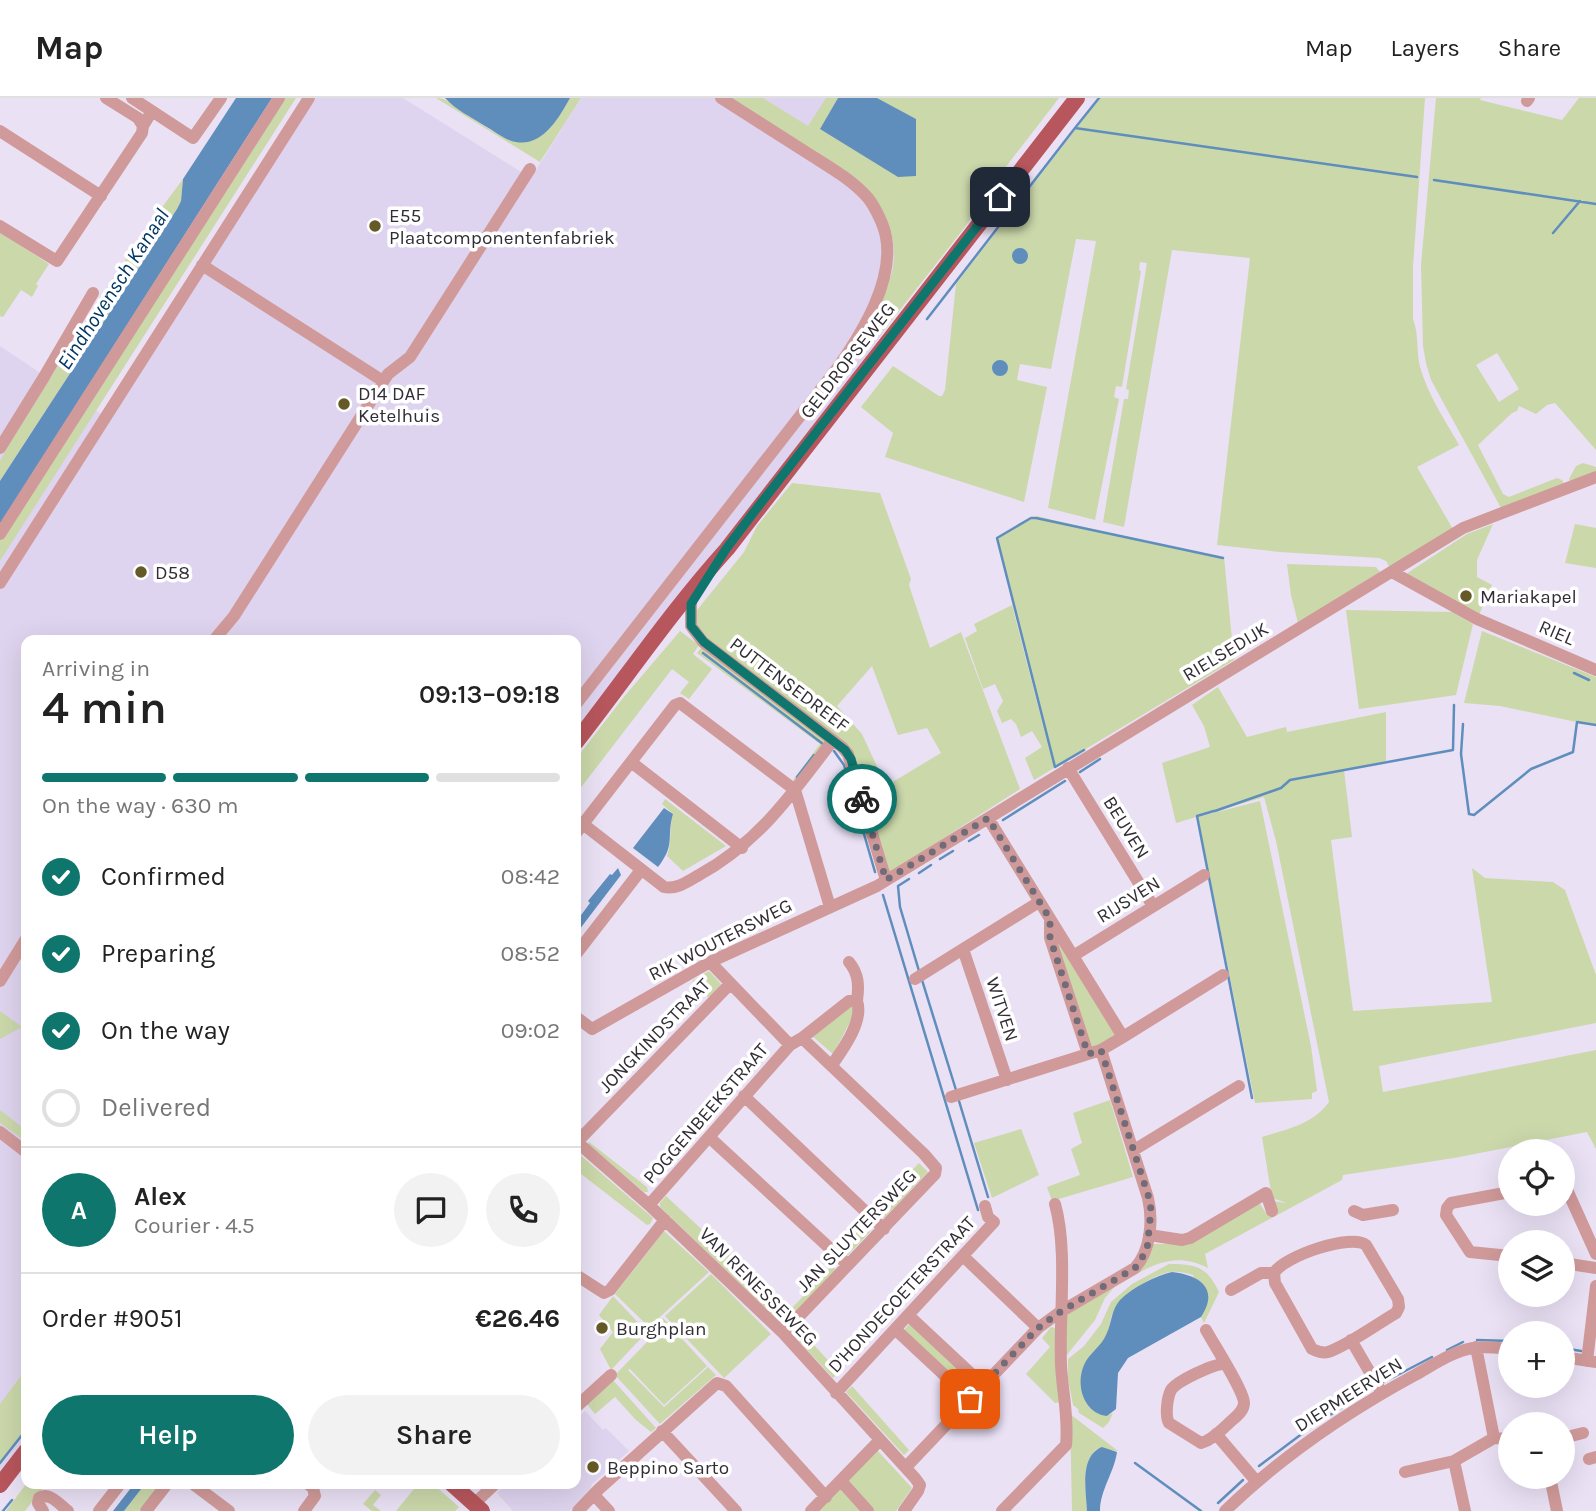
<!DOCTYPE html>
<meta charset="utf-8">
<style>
body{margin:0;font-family:Karla,sans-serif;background:#f2f2f2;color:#222;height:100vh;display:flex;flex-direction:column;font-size:26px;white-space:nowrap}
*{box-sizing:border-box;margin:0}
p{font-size:23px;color:#767676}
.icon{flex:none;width:38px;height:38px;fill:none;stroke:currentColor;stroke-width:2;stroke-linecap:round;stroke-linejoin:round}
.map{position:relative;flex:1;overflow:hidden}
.drawer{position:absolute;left:21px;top:537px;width:560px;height:854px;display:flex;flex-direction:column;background:#fff;border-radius:14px;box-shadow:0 7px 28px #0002}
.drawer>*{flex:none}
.fabs{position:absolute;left:1498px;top:1041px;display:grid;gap:14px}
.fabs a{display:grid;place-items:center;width:77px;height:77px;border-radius:50%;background:#fff;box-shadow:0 7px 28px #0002;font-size:35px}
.pin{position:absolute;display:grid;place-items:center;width:60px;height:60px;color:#fff;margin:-30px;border-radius:14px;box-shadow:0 4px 10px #0006}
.courier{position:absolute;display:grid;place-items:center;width:70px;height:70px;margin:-35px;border:5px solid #0f766e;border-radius:50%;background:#fff;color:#222;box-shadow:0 2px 9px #0007}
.headline em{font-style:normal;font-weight:600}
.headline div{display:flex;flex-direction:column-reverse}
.headline{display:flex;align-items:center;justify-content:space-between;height:119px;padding:0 21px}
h1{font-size:46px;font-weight:600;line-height:52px}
.bar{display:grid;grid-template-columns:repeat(4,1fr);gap:10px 7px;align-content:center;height:84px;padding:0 21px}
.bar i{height:9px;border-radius:5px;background:#e0e0e0}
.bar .active{background:#0f766e}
.bar p{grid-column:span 4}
.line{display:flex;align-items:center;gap:18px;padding:0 21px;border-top:2px solid #e0e0e0}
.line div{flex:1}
.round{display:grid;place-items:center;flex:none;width:74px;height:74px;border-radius:37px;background:#f2f2f2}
ol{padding:0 21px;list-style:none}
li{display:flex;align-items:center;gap:21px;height:77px}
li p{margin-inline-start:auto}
li .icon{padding:7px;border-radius:50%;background:#0f766e;color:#fff;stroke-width:4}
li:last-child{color:#767676}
li i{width:38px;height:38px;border:4px solid #e0e0e0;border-radius:50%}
.button{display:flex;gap:14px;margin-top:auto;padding:14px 21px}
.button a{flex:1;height:80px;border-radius:42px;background:#0f766e;color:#fff;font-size:28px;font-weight:600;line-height:80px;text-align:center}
.button a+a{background:#f2f2f2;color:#222}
header{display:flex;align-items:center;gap:42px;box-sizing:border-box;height:98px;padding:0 35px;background:#fff;border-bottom:2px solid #e0e0e0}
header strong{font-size:33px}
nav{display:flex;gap:38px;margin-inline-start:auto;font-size:24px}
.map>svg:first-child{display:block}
.built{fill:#dfd4ef}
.green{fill:#cbd8aa;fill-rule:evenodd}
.water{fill:#5f8ebd}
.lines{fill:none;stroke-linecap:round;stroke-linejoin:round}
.stream{stroke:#5f8ebd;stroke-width:2.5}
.minor{stroke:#d19a9a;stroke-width:12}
.major{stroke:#b7565c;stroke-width:16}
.done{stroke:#726c78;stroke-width:7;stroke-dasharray:0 12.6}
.route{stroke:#0f766e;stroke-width:9}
.poi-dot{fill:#655a27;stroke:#fff;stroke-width:2.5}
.labels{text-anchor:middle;stroke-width:7;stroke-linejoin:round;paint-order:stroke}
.poi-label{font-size:19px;fill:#312d35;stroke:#fff;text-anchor:start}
.street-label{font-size:19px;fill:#312d35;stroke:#fff}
.water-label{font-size:21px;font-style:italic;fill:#003763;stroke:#fff}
</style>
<header>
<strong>Map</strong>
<nav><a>Map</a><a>Layers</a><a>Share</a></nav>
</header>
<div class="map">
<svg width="1596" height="1413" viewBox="0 0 1596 1413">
<rect width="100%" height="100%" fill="#eae1f5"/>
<path class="built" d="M316 0H403L531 80 581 0H1055L971 110 822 321 576 633V542H26V1352L0 1383V248L109 321Z
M585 1313 603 1332 606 1330 629 1353 592 1386 588 1397 569 1413H513L497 1395 506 1386H576V1321Z"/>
<path class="green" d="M283 0H296L0 463V442Z
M436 0C447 0 451 6 460 12 512 47 534 63 570 0H581L540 64Z
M730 0H763L808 28 826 0H838L820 32 916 22 877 0H1059L991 88 965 129 881 236 874 230C871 219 878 209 882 199 885 191 890 182 892 174 901 139 881 104 857 81Z
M1100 0H1425L1413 169V221C1419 236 1416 253 1420 269 1428 297 1445 322 1459 347L1417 369 1454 433 1390 470 1386 463 1379 460 1280 454 1217 447 1250 160 1172 152 1124 429 1103 424 1124 301H1128L1129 292 1126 291 1147 165 1140 164 1139 172 1141 173 1122 289 1116 288 1114 299 1119 301 1095 422 1048 410 1096 143 1076 141 1051 271 1020 266 1017 282 1047 289 1024 404 885 359 893 335 861 309 893 268 939 298H942L945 292 956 186Z
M1436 0H1481L1480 2 1562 22 1579 0H1596V352L1555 305 1547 307 1536 316 1519 308 1517 313 1512 315 1478 347 1503 396 1509 399 1557 380 1562 382 1566 388 1501 410 1431 282 1426 265 1423 248 1421 167ZM1497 255 1519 291 1499 304 1476 267Z
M183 81 181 103 177 111 0 383V363L9 347C65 257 119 165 183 81Z
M0 134 49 166 36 186 38 188 32 199 21 192 3 219 0 218Z
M1583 365 1596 369V373L1571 386 1569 381 1576 368Z
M792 385 880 395 911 481 909 487 930 550 961 534 1020 691 891 774 888 773 854 658 701 538 693 517 744 454 757 428ZM872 568 898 637 927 630 941 655 886 688 862 636 837 608Z
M1037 418 1148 445 1224 459 1234 562 1034 682 1025 660 1042 649 1032 633 1021 639 1016 626 1011 621 1002 625 997 613 1003 603 995 586 983 591 965 540 977 533 974 526 1012 507 1052 663 997 440Z
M1493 426 1477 462V479L1492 487 1479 517 1406 476 1467 436Z
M1575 426 1596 430V470L1565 465Z
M1287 466 1376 469 1380 474 1298 525 1291 497Z
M1346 512 1452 514 1473 526 1456 597 1359 611Z
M680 533 699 547 693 556 712 571 689 601 680 595 689 584 672 571 576 696V661L623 600Z
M1482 533 1596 579V628L1500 608 1464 605Z
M702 549 826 643 798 683 793 682 820 646 697 555Z
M1218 589 1247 639 1286 629 1287 634 1386 614V663L1344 672 1352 739 1331 742 1353 913 1492 904 1472 770 1485 780 1553 784 1565 792 1596 877V925L1379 968 1383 994 1596 952V1051L1587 1034 1454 1060 1343 1077 1342 1082 1205 1156 1208 1170C1172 1152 1151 1169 1119 1185L1152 1146H1182L1256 1105 1260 1106 1266 1115 1274 1111 1272 1103 1287 1105 1272 1100 1262 1039C1288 1031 1313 1026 1329 1004L1276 743 1264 699 1176 725 1162 665 1210 649 1204 628 1192 607Z
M665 701 726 748 683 773 667 758C672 745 669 730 673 716L662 706Z
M1260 703 1311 948 1317 993 1312 995V1001L1255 1005 1198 719Z
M1054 836 1116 932 1115 939 1106 945 1091 949Z
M709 873 721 886 709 900 692 883Z
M851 908 857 911 833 956 811 937Z
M0 913 22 929 0 941Z
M1110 1002 1133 1079 1052 1103 1047 1089 1080 1077 1071 1051 1082 1045 1073 1015Z
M0 1012 26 1032V1038L21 1040 0 1025Z
M1021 1031 1039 1077 992 1100 974 1045Z
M589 1044 647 1089 648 1094H644L588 1046Z
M576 1049 581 1054 579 1056 653 1120 650 1126 647 1127 576 1072Z
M919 1065 928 1074 884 1120 875 1111Z
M666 1098 789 1213 782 1223 778 1222 660 1109V1105Z
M861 1123 871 1133 847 1158 837 1149Z
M664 1133 709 1174 649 1229 615 1196Z
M1169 1166C1197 1166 1207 1169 1219 1194L1204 1225 1201 1219 1204 1214 1193 1177C1186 1175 1178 1173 1171 1174 1153 1176 1122 1197 1114 1213 1109 1221 1110 1231 1106 1239 1093 1263 1075 1263 1083 1296L1107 1318 1113 1315 1109 1324 1103 1330 1079 1315 1078 1311 1073 1307 1068 1281V1261L1084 1248 1101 1226 1111 1204 1132 1186Z
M832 1168 836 1172 796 1214 792 1210Z
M711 1176 771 1236 724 1280 665 1218Z
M1116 1187 1105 1200 1095 1222 1066 1258 1064 1215Z
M613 1198 647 1234 611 1272 600 1251 613 1234 599 1217Z
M663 1220 707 1268 664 1307 630 1271 628 1272 664 1309 708 1269 716 1277 660 1326 615 1277 648 1243 652 1230Z
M910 1225 975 1285 966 1294 903 1233Z
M1051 1229 1055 1230 1061 1304 1055 1305 1026 1276 1050 1249 1042 1240Z
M800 1232 839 1274 833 1280 794 1238Z
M26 1271V1334L0 1367V1306Z
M612 1281 656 1330 651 1334 636 1322 615 1299 595 1316 586 1305Z
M852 1288 909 1352 904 1357 846 1294Z
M1070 1316 1118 1353 1097 1351C1080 1365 1086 1394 1087 1413H1072Z
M876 1351 912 1390 896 1413H873L847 1384Z
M26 1386H46L25 1413H6Z
M145 1386H160L139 1413H124Z
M418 1386H433L459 1409 455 1413H396Z
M841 1390 862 1413H818Z
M375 1392 381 1397 373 1407 381 1413H372L363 1406Z"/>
<path class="water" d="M236 0H272L0 426V383L177 111 181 103 183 81Z
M445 0H570C558 22 539 54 509 42 501 39 493 32 485 28 471 19 456 12 445 0Z
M838 0H877L916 21V78L898 79 820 31Z
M1012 158a8 8 0 1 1 16 0a8 8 0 1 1-16 0Z
M992 270a8 8 0 1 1 16 0a8 8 0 1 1-16 0Z
M664 710 673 716C666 740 676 746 658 769L633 750Z
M618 770 621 777 576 836V824L590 805 588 803 610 776 612 777Z
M1172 1174C1199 1177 1220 1190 1201 1219L1128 1260 1118 1275 1116 1311 1107 1318C1084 1316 1075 1287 1084 1267 1089 1255 1101 1249 1106 1237 1112 1225 1111 1212 1120 1202 1133 1189 1155 1178 1172 1174Z
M1102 1349 1117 1354C1114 1375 1100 1392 1100 1413H1087C1086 1393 1079 1358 1102 1349Z
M134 1386H145L124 1413H113Z"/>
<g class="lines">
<path class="stream" d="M1099 0 1075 30 1417 79
M1434 82 1596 106
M1553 135 1580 103
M927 221 1075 30
M703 555 823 646
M1574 575 1589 582
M1463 626 1461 656 1469 716 1474 717 1531 671 1573 654 1577 624 1596 627
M1084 652 1055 669 997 440 1031 420H1036L1223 460
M834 653 844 667 875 774
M1080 674 1100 661
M797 679 814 657
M1214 713 1197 718 1252 1000
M1215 713 1281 690 1290 682 1453 652 1454 607
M1003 722 1065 683
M969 743 979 737
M940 761 953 753
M919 775 931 767
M909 781 898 788 900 809 919 873
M883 797 978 1112
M922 882 956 992
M959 1003 988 1099
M1477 1242 1510 1243
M1563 1250 1581 1253
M1447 1252 1463 1244
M1384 1284 1432 1259
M1319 1324 1371 1291
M0 1365 26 1332
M1135 1365 1201 1413
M1259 1368 1303 1335
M1218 1405 1243 1382
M3 1413 12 1402"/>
<path class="minor" d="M106 0 138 20 143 28
M132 0 193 40 221 0
M1527 3 1529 0
M0 33 101 98
M0 128 57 163 142 35 143 28 152 13
M202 167 383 283
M0 350 44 279 93 195
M0 436 279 0
M1392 474 1477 521 1596 572
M0 485 309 0
M691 506V528L703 544 842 649 848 656 886 782
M214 542 234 518 388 276 410 259 530 71
M576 606 839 268C863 233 894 183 886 139 884 127 875 109 868 100 852 82 831 70 812 58 781 38 751 19 721 0
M631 664 742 750
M1068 670 1153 808
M988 720 1123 939
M583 726 664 789C676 792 689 783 699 777 759 744 792 696 833 642
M576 735 675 607 680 605 795 692 830 809
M1050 821V840L1088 956 1101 952 1123 939 1223 877
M576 856 641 772
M1073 858 1204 777
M710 864 790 947 802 940 924 1056 936 1070 935 1076 783 1235
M849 864C859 876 859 888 857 903
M915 881 963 851
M0 883 26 841
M576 919 592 931 710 864 877 788 1463 430 1596 379
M802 940 849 903H857C864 923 843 951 832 967
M1007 982 963 851 1039 804
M744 998 884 1131
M951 999 1088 956
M0 1034 26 1054
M709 1039 848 1167
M576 1043 649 1107 783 1235 915 1380 920 1387 918 1393 904 1413
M577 1044 730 886
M1134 1052 1239 988
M1563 1087 1568 1094 1596 1156
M1510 1094 1451 1105 1447 1110 1446 1117 1470 1154 1510 1158
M649 1107 790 947
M1354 1113 1363 1117 1393 1112
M1149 1137 1182 1142 1190 1140 1266 1095 1272 1113
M963 1158 1038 1230
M1563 1165 1596 1170
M576 1177 604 1195 610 1192 665 1122
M1231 1192 1261 1175H1274C1284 1158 1352 1135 1366 1147L1398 1201 1399 1209 1396 1215C1377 1226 1347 1248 1328 1254 1322 1256 1317 1253 1312 1251L1275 1185 1274 1175
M908 1217 983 1287
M895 1231 970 1301
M1206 1232C1213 1245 1244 1293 1244 1305 1244 1314 1234 1320 1228 1326 1220 1333 1212 1342 1201 1345L1169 1325C1165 1318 1167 1300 1171 1292 1177 1283 1215 1265 1225 1266
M1351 1242 1382 1295
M1563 1259 1596 1264
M1587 1263 1596 1188
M836 1295 994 1124 988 1119 985 1108
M576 1309 611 1277
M662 1333 736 1413
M1216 1336 1256 1383
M1494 1340 1510 1341
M1563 1340 1583 1335
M1589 1361 1596 1359
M906 1369 1038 1230 1060 1214 1135 1170C1151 1152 1153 1123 1148 1100L1101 952
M1405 1374 1454 1363
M1550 1379 1557 1413
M841 1383 868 1413
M193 1386 229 1413
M595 1398 609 1413
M474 1406 495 1386
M43 1413 38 1405 39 1400C49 1393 60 1407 68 1413
M99 1413 120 1386
M146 1413 167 1386
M304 1413 315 1398 313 1390 308 1386
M578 1413 599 1391 717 1285 726 1288 826 1399
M811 1413 880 1342
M1002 1413 1066 1347C1069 1319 1062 1293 1061 1266 1059 1216 1068 1152 1055 1106
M1225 1413C1282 1358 1345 1315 1415 1277 1433 1267 1453 1253 1473 1250 1485 1248 1498 1250 1510 1251
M1465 1413 1454 1363 1494 1340 1476 1249"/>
<path class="major" d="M576 644C626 580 672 512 727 451L1077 0
M452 1386 482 1413
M0 1387 26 1353"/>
</g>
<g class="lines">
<path class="done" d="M862 701 886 782 988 720 1050 821V840L1088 956 1101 952 1149 1100 1151 1112 1147 1152 1135 1170 1060 1214 1038 1230 970 1301"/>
<path class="route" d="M862 701 851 661 845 652 704 544 691 528V506L726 451 754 414 1000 99"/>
</g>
<g class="poi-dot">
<circle cx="375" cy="128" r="7"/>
<circle cx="344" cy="306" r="7"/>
<circle cx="141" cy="474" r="7"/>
<circle cx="1466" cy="498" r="7"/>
<circle cx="602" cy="1230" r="7"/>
<circle cx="593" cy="1369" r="7"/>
</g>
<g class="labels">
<g class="poi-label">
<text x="389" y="124">E55<tspan x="389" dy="22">Plaatcomponentenfabriek</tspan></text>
<text x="358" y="302">D14 DAF<tspan x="358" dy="22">Ketelhuis</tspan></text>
<text x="155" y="481">D58</text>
<text x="1480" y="505">Mariakapel</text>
<text x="616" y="1237">Burghplan</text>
<text x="607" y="1376">Beppino Sarto</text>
</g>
<g class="street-label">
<text transform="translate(847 262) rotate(-52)" y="7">GELDROPSEWEG</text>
<text transform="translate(1557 534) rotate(23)" y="7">RIEL</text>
<text transform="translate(1225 553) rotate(-31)" y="7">RIELSEDIJK</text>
<text transform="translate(790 586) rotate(37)" y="7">PUTTENSEDREEF</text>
<text transform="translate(1127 729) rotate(58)" y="7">BEUVEN</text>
<text transform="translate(1128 801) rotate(-32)" y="7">RIJSVEN</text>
<text transform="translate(720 841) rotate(-27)" y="7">RIK WOUTERSWEG</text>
<text transform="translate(1003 911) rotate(72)" y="7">WITVEN</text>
<text transform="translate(654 937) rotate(-46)" y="7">JONGKINDSTRAAT</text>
<text transform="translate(705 1015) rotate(-49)" y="7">POGGENBEEKSTRAAT</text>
<text transform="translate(856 1132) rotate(-46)" y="7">JAN SLUYTERSWEG</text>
<text transform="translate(759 1188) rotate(45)" y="7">VAN RENESSEWEG</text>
<text transform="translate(901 1196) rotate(-47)" y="7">D'HONDECOETERSTRAAT</text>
<text transform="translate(1348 1296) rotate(-32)" y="7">DIEPMEERVEN</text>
</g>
<g class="water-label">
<text transform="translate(113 191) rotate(-57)" y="7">Eindhovensch Kanaal</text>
</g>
</g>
</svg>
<div class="fabs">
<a><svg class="icon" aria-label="locate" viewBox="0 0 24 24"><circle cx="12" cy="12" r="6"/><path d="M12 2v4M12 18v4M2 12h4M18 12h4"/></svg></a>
<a><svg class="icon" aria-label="layers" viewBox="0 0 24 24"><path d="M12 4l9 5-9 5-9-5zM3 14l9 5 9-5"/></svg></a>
<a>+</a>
<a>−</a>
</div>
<div class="pin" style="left:970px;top:1301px;background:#ea580c"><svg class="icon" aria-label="bag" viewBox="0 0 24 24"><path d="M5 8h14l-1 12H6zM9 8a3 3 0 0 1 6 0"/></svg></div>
<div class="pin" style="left:1000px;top:99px;background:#1f2937"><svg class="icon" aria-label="home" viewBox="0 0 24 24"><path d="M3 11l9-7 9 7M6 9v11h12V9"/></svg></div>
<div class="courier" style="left:862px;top:701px"><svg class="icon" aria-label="bike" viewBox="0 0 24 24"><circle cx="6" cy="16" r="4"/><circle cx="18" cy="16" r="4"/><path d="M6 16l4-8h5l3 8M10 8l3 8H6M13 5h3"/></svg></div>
<section class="drawer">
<div class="headline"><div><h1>4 min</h1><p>Arriving in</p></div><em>09:13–09:18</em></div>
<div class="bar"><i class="active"></i><i class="active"></i><i class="active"></i><i></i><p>On the way · 630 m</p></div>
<ol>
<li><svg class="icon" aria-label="check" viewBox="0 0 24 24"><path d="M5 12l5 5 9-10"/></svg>Confirmed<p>08:42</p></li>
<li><svg class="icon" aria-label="check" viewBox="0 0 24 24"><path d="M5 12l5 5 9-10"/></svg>Preparing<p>08:52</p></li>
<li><svg class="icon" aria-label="check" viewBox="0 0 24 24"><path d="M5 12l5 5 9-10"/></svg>On the way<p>09:02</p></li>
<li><i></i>Delivered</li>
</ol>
<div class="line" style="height:126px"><b class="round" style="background:#0f766e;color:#fff">A</b><div><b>Alex</b><p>Courier · 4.5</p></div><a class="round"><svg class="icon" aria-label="chat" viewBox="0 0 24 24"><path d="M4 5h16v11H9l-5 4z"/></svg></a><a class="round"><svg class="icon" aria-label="phone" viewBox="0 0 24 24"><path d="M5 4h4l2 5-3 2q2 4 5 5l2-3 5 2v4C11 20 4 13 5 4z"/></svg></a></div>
<div class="line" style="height:91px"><div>Order #9051</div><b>€26.46</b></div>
<div class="button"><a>Help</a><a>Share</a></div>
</section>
</div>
